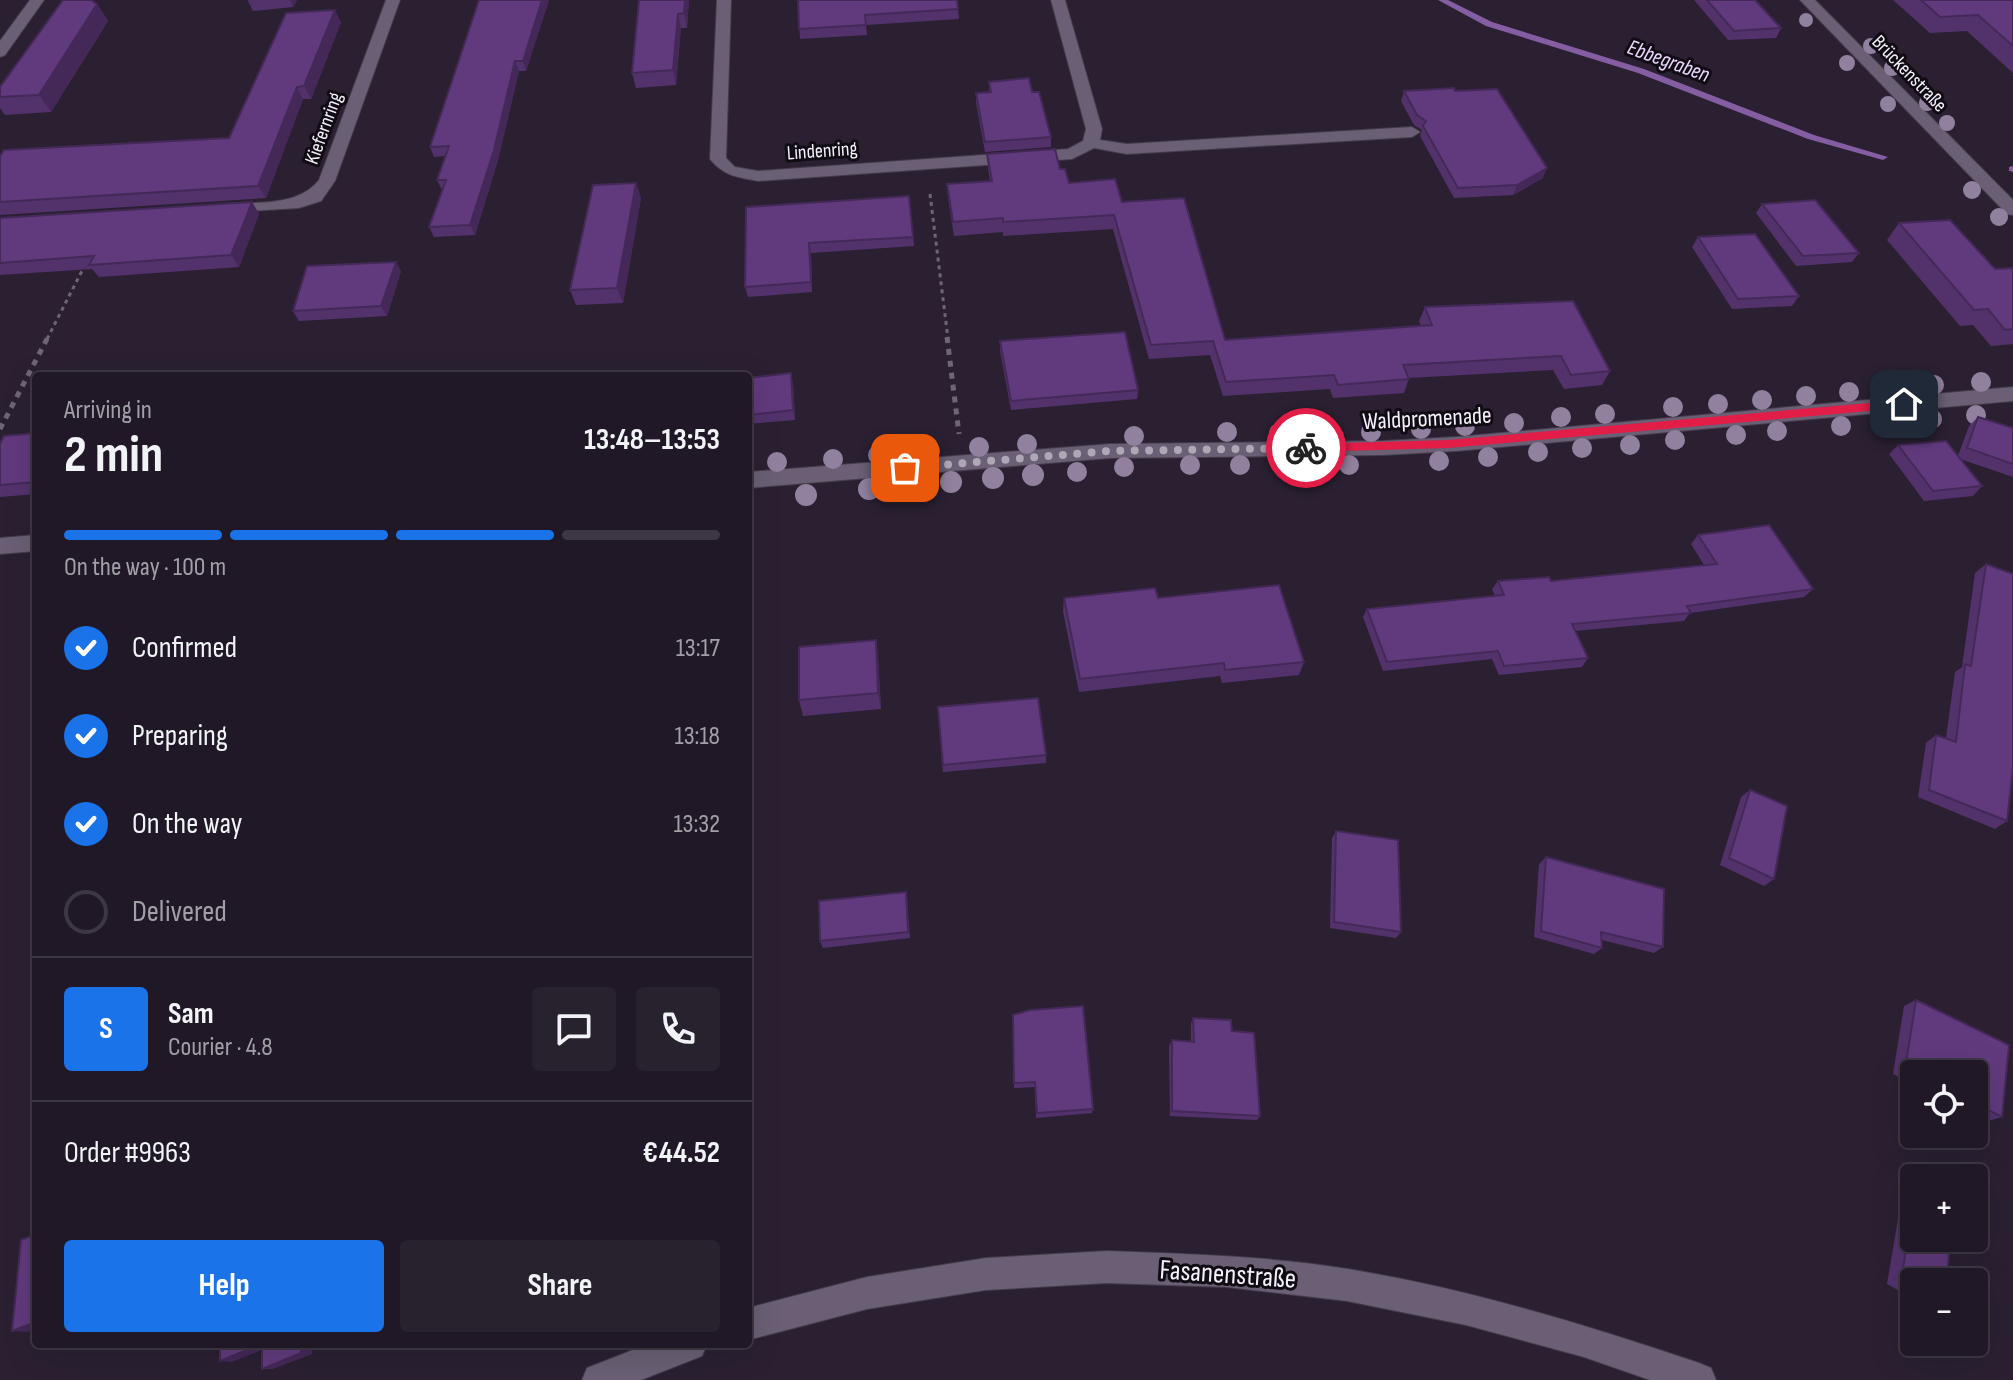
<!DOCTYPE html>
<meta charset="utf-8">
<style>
body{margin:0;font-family:"Sofia Sans Condensed",sans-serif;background:#28212e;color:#f1f3f6;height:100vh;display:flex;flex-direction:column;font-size:30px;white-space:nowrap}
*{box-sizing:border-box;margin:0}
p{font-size:26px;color:#a2a0a7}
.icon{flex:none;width:44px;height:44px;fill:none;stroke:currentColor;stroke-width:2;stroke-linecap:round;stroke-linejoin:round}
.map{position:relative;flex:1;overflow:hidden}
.side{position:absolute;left:32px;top:372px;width:720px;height:976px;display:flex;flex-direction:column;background:#201826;border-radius:8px;box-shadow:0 8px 32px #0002,0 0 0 2px #3d3743}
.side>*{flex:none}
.controls{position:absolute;left:1900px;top:1060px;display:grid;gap:16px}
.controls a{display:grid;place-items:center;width:88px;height:88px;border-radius:8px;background:#201826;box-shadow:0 8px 32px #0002,0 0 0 2px #3d3743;font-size:40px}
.pin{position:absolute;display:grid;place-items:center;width:68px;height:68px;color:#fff;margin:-34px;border-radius:16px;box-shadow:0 4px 12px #0006}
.courier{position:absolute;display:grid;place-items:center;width:80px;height:80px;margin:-40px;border:6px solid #e11d48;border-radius:50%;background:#fff;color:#222;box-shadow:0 2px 10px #0007}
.head em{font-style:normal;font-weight:700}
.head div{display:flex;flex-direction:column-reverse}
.head{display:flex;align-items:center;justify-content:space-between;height:136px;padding:0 32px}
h1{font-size:52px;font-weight:700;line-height:60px}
.bar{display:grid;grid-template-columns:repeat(4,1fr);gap:12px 8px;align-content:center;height:96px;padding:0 32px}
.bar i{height:10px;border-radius:6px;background:#3d3743}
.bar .current{background:#1a73e8}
.bar p{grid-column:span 4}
.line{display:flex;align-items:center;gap:20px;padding:0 32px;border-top:2px solid #3d3743}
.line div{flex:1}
.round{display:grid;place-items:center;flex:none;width:84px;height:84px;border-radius:8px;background:#28212e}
ol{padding:0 32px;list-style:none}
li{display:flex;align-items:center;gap:24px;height:88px}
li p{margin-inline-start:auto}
li .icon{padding:8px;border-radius:50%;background:#1a73e8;color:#fff;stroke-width:4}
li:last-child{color:#a2a0a7}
li i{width:44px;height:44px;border:4px solid #3d3743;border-radius:50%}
.primary-button{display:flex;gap:16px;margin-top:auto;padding:16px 32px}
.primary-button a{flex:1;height:92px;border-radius:8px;background:#1a73e8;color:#fff;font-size:32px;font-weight:700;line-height:92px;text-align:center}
.primary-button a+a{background:#28212e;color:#f1f3f6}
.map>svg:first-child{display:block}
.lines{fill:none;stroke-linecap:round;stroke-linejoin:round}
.stream{fill:#855da3;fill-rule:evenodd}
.minor-casing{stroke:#443c4b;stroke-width:2}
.path-far1{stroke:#6e6575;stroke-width:3;stroke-dasharray:4 4;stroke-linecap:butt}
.path{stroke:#6e6575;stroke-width:5;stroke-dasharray:6 6;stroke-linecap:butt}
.minor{fill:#6a5f74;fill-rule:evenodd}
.tree{fill:#91819f}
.wall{fill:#53326c}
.shaded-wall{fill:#442958}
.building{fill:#613a7d;stroke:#442958;stroke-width:2}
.route{fill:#e11d48}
.done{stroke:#afa7b5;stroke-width:8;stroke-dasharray:0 14.4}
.labels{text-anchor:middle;stroke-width:6;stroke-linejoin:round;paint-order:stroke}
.far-street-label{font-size:20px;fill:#f6f0fc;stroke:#100c14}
.far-water-label{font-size:22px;font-style:italic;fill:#ebd6fe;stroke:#100c14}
.street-label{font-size:24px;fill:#f6f0fc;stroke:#100c14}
.near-street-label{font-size:28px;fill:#f6f0fc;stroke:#100c14}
</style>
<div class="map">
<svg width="2013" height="1380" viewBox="0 0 2013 1380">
<rect width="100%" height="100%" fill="#2a2032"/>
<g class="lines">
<path class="stream" d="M1438 0H1448L1492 22 1644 69 1814 135 1888 157 1883 160 1808 139 1638 73 1486 26Z
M2013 166V172L2009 171V167Z"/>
<g class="minor-casing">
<path id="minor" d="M30 0H44L5 55 0 57V41Z
M386 0H400L335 181 321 201 299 208 217 213 214 209 217 205 223 204C255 202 298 207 319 180Z
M717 0H731L726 158 735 167 758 171 1068 149 1083 141 1086 129 1051 0H1065L1102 129 1100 140 1127 144 1412 127 1420 132 1412 137 1127 154 1094 148 1072 159 758 181C737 177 724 176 710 159Z
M1800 0H1815L2013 200V215L2007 214Z
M2013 387V401L1456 451 1383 455 1110 458 748 488V472L1110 444 1383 441 1456 437Z
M36 535V551L0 554V538Z
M1107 1251C1188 1254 1268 1256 1348 1269 1469 1289 1584 1324 1699 1363L1711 1368 1716 1380H1650L1584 1357 1466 1325 1347 1301 1227 1287 1107 1283 986 1290 867 1309 748 1340V1308L867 1277 986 1258Z
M648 1344H707L702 1356 641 1380H582L587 1368Z"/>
</g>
<path class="path-far1" d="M930 194 948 339
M47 339 86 263"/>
<path class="path" d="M947 337 959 434
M0 429 48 337"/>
<use href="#minor" class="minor"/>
</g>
<g class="tree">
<circle cx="1806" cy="20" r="7"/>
<circle cx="1871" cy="46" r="8"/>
<circle cx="1847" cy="63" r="8"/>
<circle cx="1892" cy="68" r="8"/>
<circle cx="1927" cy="103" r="8"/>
<circle cx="1888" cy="104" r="8"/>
<circle cx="1947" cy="123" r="8"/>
<circle cx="1972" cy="190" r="9"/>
<circle cx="1999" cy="217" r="9"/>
<circle cx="1981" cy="382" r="10"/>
<circle cx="1934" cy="385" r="10"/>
<circle cx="1892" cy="389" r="10"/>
<circle cx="1849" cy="392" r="10"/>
<circle cx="1806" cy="396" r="10"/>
<circle cx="1762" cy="400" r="10"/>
<circle cx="1718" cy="404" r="10"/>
<circle cx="1673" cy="407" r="10"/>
<circle cx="1605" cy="414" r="10"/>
<circle cx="1976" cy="415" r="10"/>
<circle cx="1561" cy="417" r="10"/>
<circle cx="1932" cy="419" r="10"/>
<circle cx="1514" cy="423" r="10"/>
<circle cx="1887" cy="423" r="10"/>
<circle cx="1465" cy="426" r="10"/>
<circle cx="1841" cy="426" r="10"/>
<circle cx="1421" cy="429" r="10"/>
<circle cx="1777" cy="431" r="10"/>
<circle cx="1227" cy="432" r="10"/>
<circle cx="1371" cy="432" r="10"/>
<circle cx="1279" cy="433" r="10"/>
<circle cx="1326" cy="433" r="10"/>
<circle cx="1736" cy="435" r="10"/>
<circle cx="1134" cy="436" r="10"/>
<circle cx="1675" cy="440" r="10"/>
<circle cx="1027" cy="444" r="10"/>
<circle cx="1630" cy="445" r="10"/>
<circle cx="979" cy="447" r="10"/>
<circle cx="1582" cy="448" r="10"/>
<circle cx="930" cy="451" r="10"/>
<circle cx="1538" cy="452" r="10"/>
<circle cx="878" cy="455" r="10"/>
<circle cx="1488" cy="457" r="10"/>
<circle cx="833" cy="459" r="10"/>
<circle cx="1439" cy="461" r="10"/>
<circle cx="777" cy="462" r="10"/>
<circle cx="1190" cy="465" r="10"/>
<circle cx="1240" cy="465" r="10"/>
<circle cx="1349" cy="465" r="10"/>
<circle cx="1300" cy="466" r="10"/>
<circle cx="1124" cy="467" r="10"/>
<circle cx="1077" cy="472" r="10"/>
<circle cx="1033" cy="475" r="11"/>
<circle cx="993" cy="478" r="11"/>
<circle cx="951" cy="482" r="11"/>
<circle cx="869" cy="489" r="11"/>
<circle cx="806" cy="495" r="11"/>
</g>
<path class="wall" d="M248 0H297L293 7 253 11 248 1Z
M549 0 526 71H519L498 160 475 235 434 237 429 227 442 190 437 180 445 156 434 157 430 147Z
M639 0H689L687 28H681L676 85 636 88 632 73Z
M798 0 958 9 959 19 866 25 867 35 800 39Z
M1694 0H1755L1781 28 1776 38 1728 40Z
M1893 0H2013V73L1967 31 1930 33Z
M97 4 108 21 51 112 5 115 0 108V87Z
M341 22 311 99H303L266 198 0 215V156L229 138Z
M989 82 1032 92 1051 137V147L985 152 976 103V93L989 92Z
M1404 91H1455L1543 178 1513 195 1454 198 1420 136 1422 130 1414 125 1401 101Z
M987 154 1060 169 1069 183 1122 202 1225 340 1421 326 1419 321 1425 307 1610 371 1602 385 1564 389 1553 370 1409 378 1404 393 1333 398 1330 389 1223 396 1210 355 1149 359 1113 229 1003 236V232L954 236 948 198 947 184 990 181 988 168Z
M636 183 641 198 623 303 576 305 570 290Z
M252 202 259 214 239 267 99 277 92 269 0 275V218Z
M1762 204 1859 253 1852 262 1796 266 1756 213Z
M746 207 913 237 914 246 811 253 812 292 748 297 745 287Z
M1899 223 1995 269 2013 268V344L1991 346 1973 325 1960 326 1887 240Z
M1698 237 1799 296 1792 306 1732 309 1692 247Z
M401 271 387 316 299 321 293 311Z
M1000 341 1138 390 1137 399 1011 410 1000 351Z
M748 378 793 383 795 420 748 424Z
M1978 417 2013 428V477L1960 459 1982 486 1973 496 1924 501 1889 454 1898 445 1958 456 1969 426Z
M36 433V494L0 497V444Z
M1698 535 1813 589 1804 597 1690 613 1684 621 1575 631 1588 658 1582 667 1499 675 1492 659 1383 671 1363 617 1367 609 1495 596 1492 589 1498 581H1551L1704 565 1691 544Z
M1986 564 2007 821 1995 829 1918 797 1926 743 1936 735 1946 738 1955 672 1962 667 1975 573Z
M1064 598H1158L1304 662 1299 675 1222 683 1220 676 1079 692 1063 611Z
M878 657 881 709 803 716 799 700Z
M938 707 1046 755V763L943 772Z
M1750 790 1774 879 1764 886 1720 865 1741 797Z
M1336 831 1401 932 1396 938 1330 928 1332 838Z
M1546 857 1663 947 1654 953 1602 940V948L1594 954 1534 937 1539 864Z
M907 898 910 938 823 948 820 941Z
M1916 1000 2009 1045 2002 1117 1988 1121 1974 1114V1074H1914V1084L1893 1074 1904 1006Z
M1013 1015 1093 1109 1092 1113 1036 1118 1035 1087 1014 1088Z
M1193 1018 1232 1031 1260 1116 1257 1120 1170 1116 1169 1046 1172 1040 1191 1042V1023Z
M1913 1204 1914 1282V1299L1887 1284 1900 1207Z"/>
<path class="shaded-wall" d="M290 0H297L293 7Z
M542 0H549L526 71 523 61Z
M685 0H689L687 28 684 13Z
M97 4 108 21 51 112 39 95Z
M335 10 341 22 311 99 304 86Z
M678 14 681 28 676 85 673 70Z
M515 61 519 71 498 160 475 235 470 225Z
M297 87 303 99 266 198 258 186Z
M1547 168 1543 178 1513 195 1517 185Z
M636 183 641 198 623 303 617 288Z
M252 202 259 214 239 267 231 255Z
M809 243 811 253 812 292 811 282Z
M396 262 401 271 387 316 381 306Z
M791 373 793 383 795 420 793 410Z
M876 640 878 657 881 709 878 693Z
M36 1322V1329L27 1332 12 1331Z
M262 1344 274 1345 232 1362 220 1361Z
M301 1344H312V1354L273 1369H262Z"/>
<path class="building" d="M63 0H91L97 4 39 95 0 97V87Z
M479 0H542L523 61H515L494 150 470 225 429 227 446 180H437L449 146 430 147Z
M639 0H685L684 13 678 14 673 70 632 73Z
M798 0H957L958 9 865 15 866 25 799 29Z
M1707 0H1755L1781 28 1734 31Z
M1921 0H2013V46L1978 15 1940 17Z
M335 10 304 86 297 87 258 186 0 202V156L4 150 229 138 286 13Z
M1029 78 1032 92H1039L1051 137 985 142 976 93 991 92 989 82Z
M1454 88 1455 91 1497 89 1547 168 1517 185 1458 188 1423 126 1426 121 1417 115 1404 91Z
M1055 149 1060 169H1065L1069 183 1115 179 1122 202 1184 198 1225 340 1432 325 1425 307 1573 301 1610 371 1571 375 1561 356 1403 365 1409 379 1338 385 1334 375 1226 382 1213 341 1151 345 1114 215 1003 222V218L953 222 947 184 992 181 987 154Z
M636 183 617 288 570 290 593 185Z
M909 196 913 237 809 243 811 282 745 287 746 207Z
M1815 200 1859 253 1803 256 1762 204Z
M252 202 231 255 89 265 94 256 0 263V218Z
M1950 220 1995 269 2013 268V329L2005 330 1988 309 1974 310 1899 223Z
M1755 234 1799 296 1738 299 1698 237Z
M396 262 381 306 293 311 307 266Z
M1125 332 1138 390 1011 401 1000 341Z
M791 373 793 410 748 415V378Z
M1978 417 2013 428V464L1967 448Z
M36 433V482L0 485V444L4 436Z
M1946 441 1982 486 1933 491 1898 445Z
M1769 525 1813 589 1687 606 1691 613 1572 624 1588 658 1504 666 1498 651 1387 662 1367 609 1504 595 1498 581 1549 577 1551 581 1717 564 1698 535Z
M1986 564 2013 574V767L2007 821 1929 790 1936 735 1956 742 1965 664 1971 666Z
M1279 585 1304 662 1225 670 1224 663 1080 679 1064 598 1155 588 1158 598Z
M876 640 878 693 799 700V647Z
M1038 698 1046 755 943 765 938 707Z
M1750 790 1787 806 1774 879 1729 858Z
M1336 831 1398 840 1401 932 1334 922Z
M1546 857 1664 889 1663 947 1601 932 1602 948 1541 931Z
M906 892 908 932 820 941 819 901Z
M1916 1000 2009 1045 2002 1117 1974 1103V1074H1915L1905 1069Z
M1083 1006 1093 1109 1037 1113 1035 1082 1014 1083 1013 1015 1030 1010Z
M1193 1018 1231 1020 1232 1031 1254 1033 1260 1116 1172 1111V1040L1194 1042Z
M1913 1204 1914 1205V1238H1951L1946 1282H1914V1289L1901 1282Z
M36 1234V1322L12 1331 21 1240Z
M220 1344H301V1353L262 1369V1344L220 1361Z"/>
<path class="route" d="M1904 400 1910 404 1904 408 1448 448 1306 452 1301 448 1306 444 1448 440Z"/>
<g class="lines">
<path class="done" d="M905 468 1110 451 1306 448"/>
</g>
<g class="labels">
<g class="far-street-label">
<text transform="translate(1910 73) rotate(46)" y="7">Brückenstraße</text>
<text transform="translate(323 128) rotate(-70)" y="7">Kiefernring</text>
<text transform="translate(822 150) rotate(-4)" y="7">Lindenring</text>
</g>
<g class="far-water-label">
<text transform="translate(1669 60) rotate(20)" y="8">Ebbegraben</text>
</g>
<g class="street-label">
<text transform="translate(1427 418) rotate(-3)" y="8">Waldpromenade</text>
</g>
<g class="near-street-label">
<text transform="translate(1228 1273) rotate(4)" y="10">Fasanenstraße</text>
</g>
</g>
</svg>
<div class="controls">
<a><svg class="icon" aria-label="locate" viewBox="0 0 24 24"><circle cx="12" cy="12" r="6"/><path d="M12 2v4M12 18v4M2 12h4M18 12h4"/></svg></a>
<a>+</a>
<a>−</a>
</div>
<div class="pin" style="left:905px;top:468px;background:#ea580c"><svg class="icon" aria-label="bag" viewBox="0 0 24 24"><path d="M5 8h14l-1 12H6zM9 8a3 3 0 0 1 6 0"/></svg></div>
<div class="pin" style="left:1904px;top:404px;background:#1f2937"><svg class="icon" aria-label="home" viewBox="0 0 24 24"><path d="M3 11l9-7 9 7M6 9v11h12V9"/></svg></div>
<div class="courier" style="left:1306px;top:448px"><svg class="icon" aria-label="bike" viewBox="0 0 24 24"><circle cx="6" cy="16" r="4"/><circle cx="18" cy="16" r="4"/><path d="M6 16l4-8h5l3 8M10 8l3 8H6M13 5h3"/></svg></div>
<section class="side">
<div class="head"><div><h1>2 min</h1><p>Arriving in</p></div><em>13:48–13:53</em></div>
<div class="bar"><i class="current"></i><i class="current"></i><i class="current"></i><i></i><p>On the way · 100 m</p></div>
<ol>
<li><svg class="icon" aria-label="check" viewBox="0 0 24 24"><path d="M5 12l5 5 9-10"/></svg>Confirmed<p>13:17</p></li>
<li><svg class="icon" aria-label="check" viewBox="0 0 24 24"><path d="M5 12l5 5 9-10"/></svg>Preparing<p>13:18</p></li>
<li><svg class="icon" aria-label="check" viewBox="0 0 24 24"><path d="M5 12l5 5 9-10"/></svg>On the way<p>13:32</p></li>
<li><i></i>Delivered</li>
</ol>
<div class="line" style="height:144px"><b class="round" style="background:#1a73e8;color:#fff">S</b><div><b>Sam</b><p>Courier · 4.8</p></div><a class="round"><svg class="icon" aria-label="chat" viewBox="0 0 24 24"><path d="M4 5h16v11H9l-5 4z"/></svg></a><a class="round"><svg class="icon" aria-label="phone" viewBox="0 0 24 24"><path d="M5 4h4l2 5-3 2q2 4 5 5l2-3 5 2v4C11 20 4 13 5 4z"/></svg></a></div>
<div class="line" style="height:104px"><div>Order #9963</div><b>€44.52</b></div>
<div class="primary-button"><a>Help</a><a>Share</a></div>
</section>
</div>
